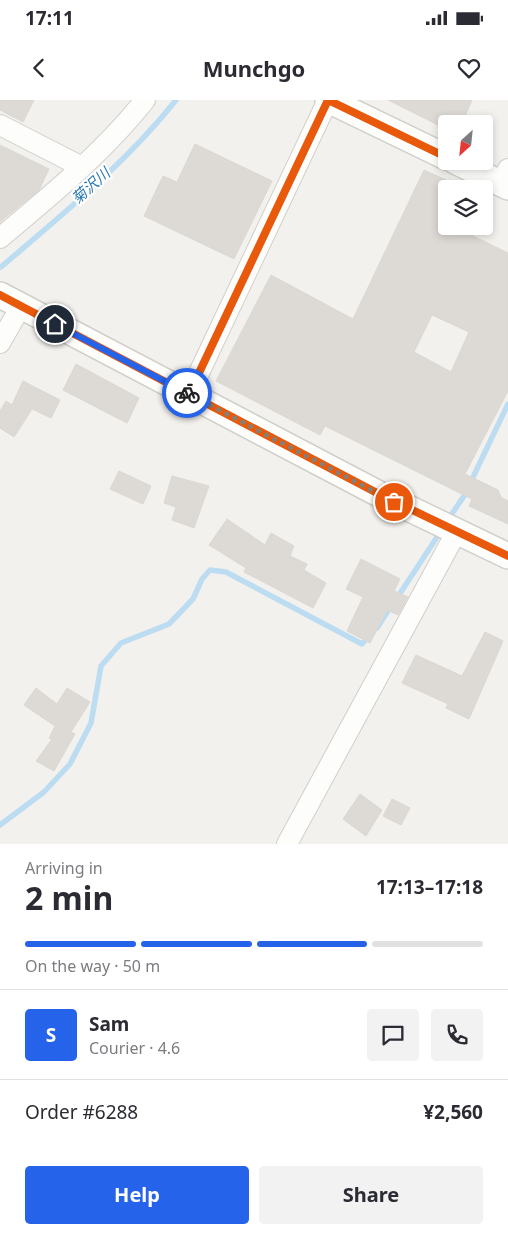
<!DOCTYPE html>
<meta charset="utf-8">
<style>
body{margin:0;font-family:"Noto Sans","Noto Sans JP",sans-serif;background:#f2f2f3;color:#2b2b33;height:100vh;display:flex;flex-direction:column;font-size:19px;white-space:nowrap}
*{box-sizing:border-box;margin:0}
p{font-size:16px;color:#7c7c81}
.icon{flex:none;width:28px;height:28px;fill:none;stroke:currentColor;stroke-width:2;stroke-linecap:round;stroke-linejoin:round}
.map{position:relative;height:744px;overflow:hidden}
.sheet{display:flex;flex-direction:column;background:#fff;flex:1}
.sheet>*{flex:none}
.needle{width:32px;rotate:207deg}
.buttons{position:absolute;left:438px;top:15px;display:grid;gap:10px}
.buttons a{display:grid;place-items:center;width:55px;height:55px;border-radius:5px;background:#fff;box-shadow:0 2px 8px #0003;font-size:25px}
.pin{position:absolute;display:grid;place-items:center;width:42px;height:42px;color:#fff;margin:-21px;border:2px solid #fff;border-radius:50%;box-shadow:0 1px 5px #0007}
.courier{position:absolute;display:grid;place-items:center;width:50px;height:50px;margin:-25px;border:4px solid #2563eb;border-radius:50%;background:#fff;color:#222;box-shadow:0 1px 6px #0007}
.summary em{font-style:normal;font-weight:700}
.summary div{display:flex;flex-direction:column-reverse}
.summary{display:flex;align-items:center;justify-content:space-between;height:85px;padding:0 25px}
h1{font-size:32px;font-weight:700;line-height:38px}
.bar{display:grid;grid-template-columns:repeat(4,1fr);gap:8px 5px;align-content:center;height:60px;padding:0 25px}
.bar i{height:6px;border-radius:4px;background:#e1e1e2}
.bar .selected{background:#2563eb}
.bar p{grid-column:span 4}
.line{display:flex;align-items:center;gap:12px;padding:0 25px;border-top:1px solid #e1e1e2}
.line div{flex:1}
.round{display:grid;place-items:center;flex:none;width:52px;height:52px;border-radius:5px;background:#f2f2f3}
.primary-button{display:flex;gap:10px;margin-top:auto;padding:10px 25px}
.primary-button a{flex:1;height:58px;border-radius:5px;background:#2563eb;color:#fff;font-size:20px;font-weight:700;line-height:58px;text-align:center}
.primary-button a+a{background:#f2f2f3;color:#2b2b33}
.status{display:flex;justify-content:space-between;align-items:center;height:35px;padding:0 25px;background:#fff;direction:ltr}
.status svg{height:14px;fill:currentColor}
header{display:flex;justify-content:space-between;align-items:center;height:65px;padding:0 25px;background:#fff;font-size:22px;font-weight:700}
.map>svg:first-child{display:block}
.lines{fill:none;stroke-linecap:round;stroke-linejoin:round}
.stream{stroke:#bcdcf2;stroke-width:5.5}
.building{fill:#dddad5;stroke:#dbd8d3;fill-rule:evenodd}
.minor-casing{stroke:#d1cfca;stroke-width:22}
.tertiary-casing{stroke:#d1cfca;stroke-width:28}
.minor{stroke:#fdfdfc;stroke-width:20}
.tertiary{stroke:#fdfdfc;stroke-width:25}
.cycleway-casing{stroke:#fff;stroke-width:11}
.cycleway{stroke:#e8590c;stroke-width:8}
.done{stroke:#858077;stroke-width:5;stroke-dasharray:0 9}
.route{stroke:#2563eb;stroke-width:6}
.labels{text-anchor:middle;stroke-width:4.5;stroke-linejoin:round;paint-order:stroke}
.water-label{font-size:15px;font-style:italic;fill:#2a78b3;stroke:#fff}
</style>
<div class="status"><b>17:11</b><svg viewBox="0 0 49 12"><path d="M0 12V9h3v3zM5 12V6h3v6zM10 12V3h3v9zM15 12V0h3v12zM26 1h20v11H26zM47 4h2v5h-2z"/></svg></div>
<header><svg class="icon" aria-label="back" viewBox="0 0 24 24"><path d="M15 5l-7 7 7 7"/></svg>Munchgo<svg class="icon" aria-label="heart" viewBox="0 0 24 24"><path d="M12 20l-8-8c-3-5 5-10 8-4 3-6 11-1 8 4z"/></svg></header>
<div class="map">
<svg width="508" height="744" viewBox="0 0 508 744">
<rect width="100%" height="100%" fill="#f3f1ed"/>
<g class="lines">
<path class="stream" d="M1 167C62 115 126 63 176 0
M447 421 464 396 508 304
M397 498 441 431
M377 528 391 506
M0 725 44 692 70 664 91 623 101 566 121 543 169 524 193 499 202 479 210 470 226 472 362 544 369 536"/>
</g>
<path class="building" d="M0 0H34L23 22 0 10Z
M388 0H472L462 24H446V29Z
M195 44 272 81 234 159 144 116 163 76 177 82Z
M0 45 49 69 39 90 0 122Z
M424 70 446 80V126H472L469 134 508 153V291L465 374 498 390 501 397 508 401V424L469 406 472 399 325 326 320 335 216 281 271 175 353 219ZM432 215 469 232 451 272 414 252Z
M76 264 139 298 127 323 63 290Z
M23 281 60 300 51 318 32 309 14 337 0 328V311L6 301 12 305Z
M119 371 151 386 143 404 110 389Z
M172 376 209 386 194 428 172 420 176 407 164 403Z
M227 419 265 445 271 433 294 446 290 456 307 464 304 470 326 483 313 508 244 472 246 468 209 445Z
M361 459 400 479 394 491 408 497 398 515 387 510 370 543 347 531 363 497 346 489Z
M485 532 503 541 469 619 446 608 448 604 402 583 416 555 462 576Z
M36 588 57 604 67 588 90 602 71 632 75 634 54 671 36 661 52 639 49 638 55 626 24 605Z
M360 694 382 710 366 736 343 719Z
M392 699 410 708 401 725 383 716Z"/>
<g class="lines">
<g class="minor-casing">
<path id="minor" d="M0 25 82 67
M501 83 508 69
M0 138C51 95 103 53 145 0
M0 243 21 206
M189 294 328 0
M287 744 457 431"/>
</g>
<g class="tertiary-casing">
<path id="tertiary" d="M328 0 446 57
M455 61 508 87
M0 195 379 394 508 456"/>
</g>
<use href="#minor" class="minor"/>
<use href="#tertiary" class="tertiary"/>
<g class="cycleway-casing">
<path id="cycleway" d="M0 195 379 394 508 456
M189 294 328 0 446 57"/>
</g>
<use href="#cycleway" class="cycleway"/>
</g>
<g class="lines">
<path class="done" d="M187 293 394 402"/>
<path class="route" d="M55 224 187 293"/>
</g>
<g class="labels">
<g class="water-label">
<text transform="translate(91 86) rotate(-42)" y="5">菊沢川</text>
</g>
</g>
</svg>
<div class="buttons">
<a><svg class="needle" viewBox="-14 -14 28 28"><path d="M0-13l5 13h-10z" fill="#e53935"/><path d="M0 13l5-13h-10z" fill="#7c7c81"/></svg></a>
<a><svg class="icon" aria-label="layers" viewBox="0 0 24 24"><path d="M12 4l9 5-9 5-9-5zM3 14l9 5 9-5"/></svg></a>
</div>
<div class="pin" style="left:394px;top:402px;background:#ea580c"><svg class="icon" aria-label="bag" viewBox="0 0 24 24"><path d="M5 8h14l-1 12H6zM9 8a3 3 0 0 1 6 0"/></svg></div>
<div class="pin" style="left:55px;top:224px;background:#1f2937"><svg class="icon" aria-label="home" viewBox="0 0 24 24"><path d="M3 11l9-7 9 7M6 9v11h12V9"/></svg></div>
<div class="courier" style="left:187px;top:293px"><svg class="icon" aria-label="bike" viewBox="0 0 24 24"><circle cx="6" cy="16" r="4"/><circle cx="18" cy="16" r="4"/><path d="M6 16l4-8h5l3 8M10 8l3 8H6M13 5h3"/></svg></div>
</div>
<section class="sheet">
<div class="summary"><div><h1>2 min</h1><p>Arriving in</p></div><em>17:13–17:18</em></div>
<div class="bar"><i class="selected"></i><i class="selected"></i><i class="selected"></i><i></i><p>On the way · 50 m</p></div>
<div class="line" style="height:90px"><b class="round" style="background:#2563eb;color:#fff">S</b><div><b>Sam</b><p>Courier · 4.6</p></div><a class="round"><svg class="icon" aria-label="chat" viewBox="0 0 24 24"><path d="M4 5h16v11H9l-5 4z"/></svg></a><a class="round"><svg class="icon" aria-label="phone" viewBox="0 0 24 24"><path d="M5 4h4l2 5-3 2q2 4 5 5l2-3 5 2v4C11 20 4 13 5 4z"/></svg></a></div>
<div class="line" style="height:65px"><div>Order #6288</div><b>¥2,560</b></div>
<div class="primary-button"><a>Help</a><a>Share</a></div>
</section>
